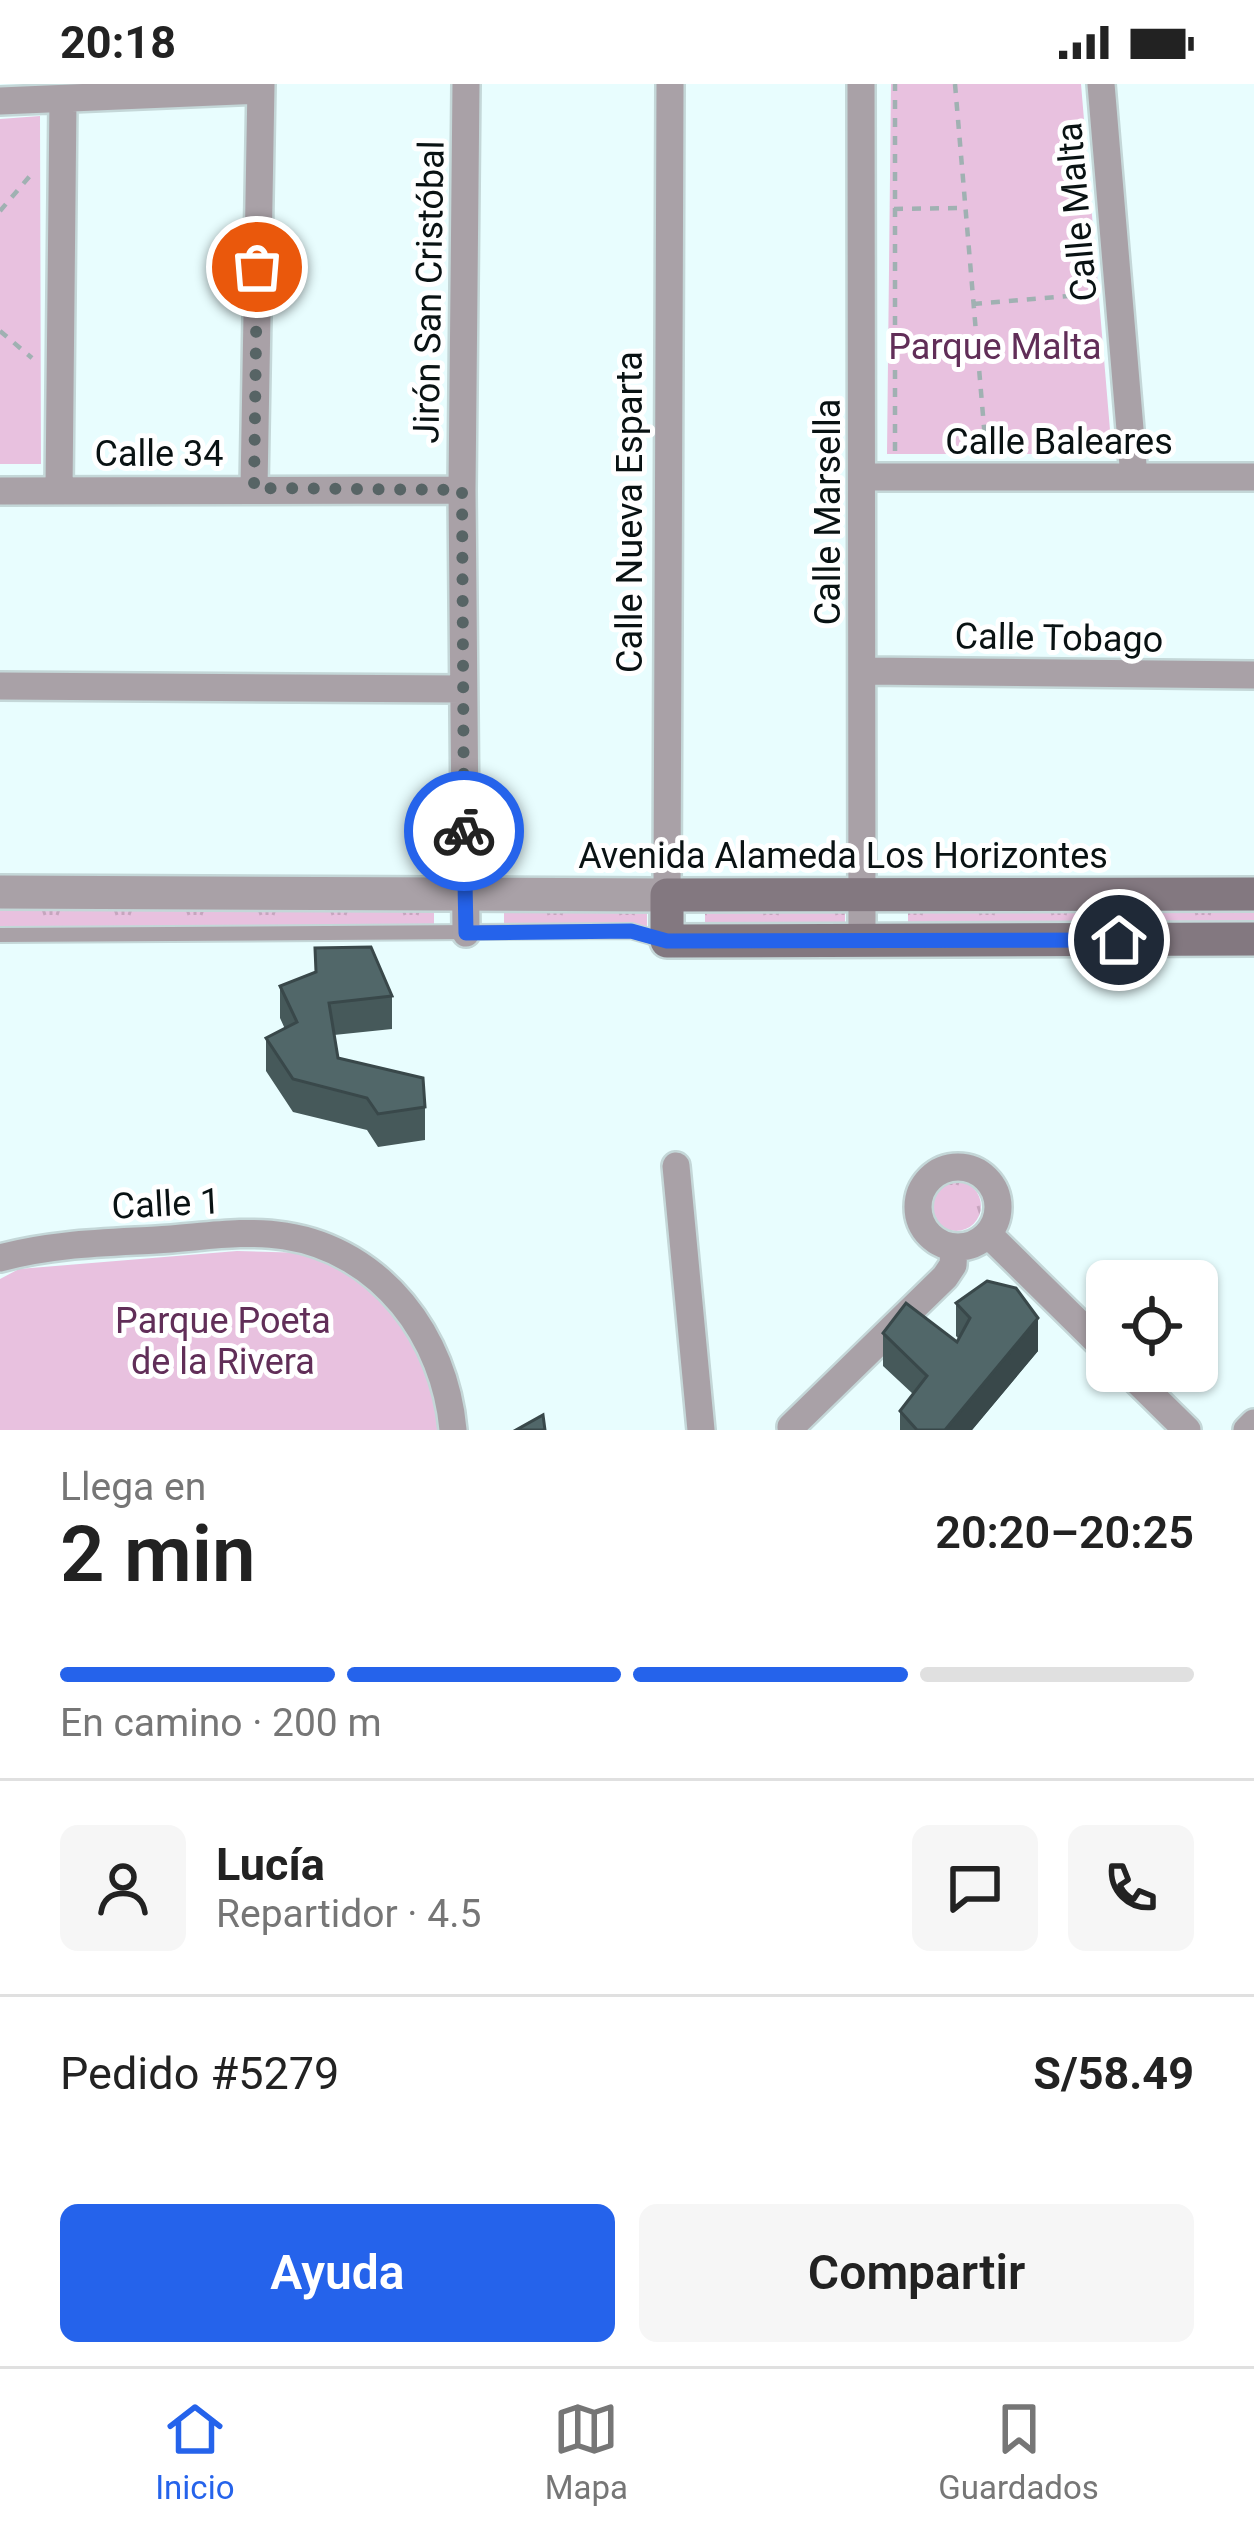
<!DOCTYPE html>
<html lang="es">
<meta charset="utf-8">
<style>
body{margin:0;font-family:Roboto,sans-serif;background:#f6f6f6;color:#222;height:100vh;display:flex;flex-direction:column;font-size:45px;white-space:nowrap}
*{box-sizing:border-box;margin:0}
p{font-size:39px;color:#767676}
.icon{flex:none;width:66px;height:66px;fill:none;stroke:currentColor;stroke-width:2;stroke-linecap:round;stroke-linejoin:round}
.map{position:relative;height:1346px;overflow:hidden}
.drawer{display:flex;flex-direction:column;background:#fff;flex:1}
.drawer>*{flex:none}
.controls{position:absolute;left:1086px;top:1176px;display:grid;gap:24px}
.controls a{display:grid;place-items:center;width:132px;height:132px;border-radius:18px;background:#fff;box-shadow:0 3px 9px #0004;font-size:60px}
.pin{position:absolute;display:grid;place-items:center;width:102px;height:102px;color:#fff;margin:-51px;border:6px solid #fff;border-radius:50%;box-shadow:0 3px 12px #0007}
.courier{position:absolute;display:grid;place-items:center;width:120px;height:120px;margin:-60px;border:9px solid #2563eb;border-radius:50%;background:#fff;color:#222;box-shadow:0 3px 15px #0007}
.headline em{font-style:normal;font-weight:600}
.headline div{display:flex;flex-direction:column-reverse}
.headline{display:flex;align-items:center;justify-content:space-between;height:204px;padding:0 60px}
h1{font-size:78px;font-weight:600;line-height:90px}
.bar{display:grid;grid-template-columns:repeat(4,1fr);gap:18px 12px;align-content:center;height:144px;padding:0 60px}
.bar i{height:15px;border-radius:9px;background:#e0e0e0}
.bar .active{background:#2563eb}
.bar p{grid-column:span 4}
.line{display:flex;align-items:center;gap:30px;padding:0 60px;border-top:3px solid #e0e0e0}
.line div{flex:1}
.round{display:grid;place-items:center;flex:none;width:126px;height:126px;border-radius:18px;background:#f6f6f6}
.action{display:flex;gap:24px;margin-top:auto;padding:24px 60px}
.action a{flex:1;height:138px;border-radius:18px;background:#2563eb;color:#fff;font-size:48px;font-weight:600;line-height:138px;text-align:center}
.action a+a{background:#f6f6f6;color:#222}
.status{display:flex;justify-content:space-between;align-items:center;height:84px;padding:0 60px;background:#fff;direction:ltr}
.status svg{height:33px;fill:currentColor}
.dock{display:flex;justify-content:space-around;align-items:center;height:168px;border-top:3px solid #e0e0e0;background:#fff;font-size:33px;color:#767676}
.dock a{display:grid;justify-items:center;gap:6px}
.dock .active{color:#2563eb}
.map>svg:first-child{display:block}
.grass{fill:url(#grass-tufts)}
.park{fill:#e8c1df}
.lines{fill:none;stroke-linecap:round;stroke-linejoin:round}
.service-casing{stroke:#c4d7d8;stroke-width:18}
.minor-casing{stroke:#c4d7d8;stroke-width:32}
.tertiary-casing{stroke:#c4d7d8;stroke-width:38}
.secondary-casing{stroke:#c4d7d8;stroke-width:38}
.path{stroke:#a0b1b2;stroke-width:4.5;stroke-dasharray:9 9;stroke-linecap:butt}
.service{stroke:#a9a1a7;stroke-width:14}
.minor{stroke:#a9a1a7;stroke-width:27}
.tertiary{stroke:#a9a1a7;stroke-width:33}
.secondary{stroke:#837880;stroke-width:33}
.wall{fill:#46595a}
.shaded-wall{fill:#39484a}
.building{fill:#516769;stroke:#39484a;stroke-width:3}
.done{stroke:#576465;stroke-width:12;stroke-dasharray:0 21.6}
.route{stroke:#2563eb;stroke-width:15}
.labels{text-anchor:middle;stroke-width:10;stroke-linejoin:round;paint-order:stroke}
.street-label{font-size:36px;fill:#091213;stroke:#fff}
.park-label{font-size:36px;fill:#612e58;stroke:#fff}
</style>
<div class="status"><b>20:18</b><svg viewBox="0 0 49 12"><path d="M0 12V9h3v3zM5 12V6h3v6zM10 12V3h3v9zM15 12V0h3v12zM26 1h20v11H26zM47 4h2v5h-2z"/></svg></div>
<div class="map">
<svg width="1254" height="1346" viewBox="0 0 1254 1346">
<defs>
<pattern id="grass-tufts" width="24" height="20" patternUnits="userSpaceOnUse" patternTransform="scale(3)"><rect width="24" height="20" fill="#e8c1df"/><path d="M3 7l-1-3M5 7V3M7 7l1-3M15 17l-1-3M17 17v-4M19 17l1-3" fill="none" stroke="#c6a5be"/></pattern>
</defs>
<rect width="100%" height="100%" fill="#e8fdfe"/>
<path class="grass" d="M0 824H434V842H0Z
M504 825 647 827V846L504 844Z
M845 825V846L705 847V826Z
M908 825 1254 828V846L908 844Z
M931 1122a25 25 0 1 1 50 0a25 25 0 1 1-50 0Z"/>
<path class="park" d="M891 0H1081L1112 370H887Z
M40 32 41 380H0V35Z
M237 1167 307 1169 346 1187 381 1210 416 1246 446 1346H0V1195L19 1185Z"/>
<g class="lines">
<g class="service-casing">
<path id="service" d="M0 851 631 847 666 857"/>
</g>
<g class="minor-casing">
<path id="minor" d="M466 0 462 406 466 849
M861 0 862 857
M1101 0 1134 393
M0 17 260 6
M864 393H1254
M254 404 261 0
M59 406 63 15
M0 407 462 406
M864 587 1254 591
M0 602 463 605
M667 811 670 0
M676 1082 701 1346
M918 1123a40 40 0 1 1 80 0a40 40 0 1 1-80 0Z
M988 1150 1107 1267
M0 1174C51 1160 102 1159 156 1156 197 1154 244 1145 285 1152 382 1167 445 1253 453 1346
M1127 1287 1187 1346
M791 1343 945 1193 953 1181 954 1163
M1247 1346 1254 1339"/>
</g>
<g class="tertiary-casing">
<path id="tertiary" d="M0 808 667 811"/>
</g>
<g class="secondary-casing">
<path id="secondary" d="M1254 810 667 811V857L1254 855"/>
</g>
<path class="path" d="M955 0 986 367
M894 125 965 124
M0 127 35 86
M973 220 1093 210
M0 247 32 274
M895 367V0"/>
<use href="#service" class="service"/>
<use href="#minor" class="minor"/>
<use href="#tertiary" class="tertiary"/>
<use href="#secondary" class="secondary"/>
</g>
<path class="wall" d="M315 864 392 912V945L334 951 338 974 425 1023V1056L378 1063 367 1046 293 1028 266 987V954L285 945 280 934V902L315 889Z
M956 1219 1038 1267 972 1346H900V1327L913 1310 883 1282V1249L957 1258 959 1255 956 1252Z"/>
<path class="shaded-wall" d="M1038 1234V1267L972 1346H945Z"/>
<path class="building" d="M371 863 392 912 329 919 338 974 423 994 425 1023 378 1030 367 1014 293 995 266 954 297 938 280 902 316 888 315 864Z
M987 1197 1016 1204 1038 1234 945 1346H917L900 1327 927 1292 883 1249 906 1219 957 1258 970 1234 956 1219Z
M543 1331 545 1346H516Z"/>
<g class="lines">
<path class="done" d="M257 183 254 404 462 406 464 747"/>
<path class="route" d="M464 747 466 849 631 847 667 857 1119 856"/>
</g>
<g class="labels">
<g class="street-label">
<text transform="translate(1076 128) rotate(-95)" y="13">Calle Malta</text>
<text transform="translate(428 208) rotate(-89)" y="13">Jirón San Cristóbal</text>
<text x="1059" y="370">Calle Baleares</text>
<text x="159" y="382">Calle 34</text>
<text transform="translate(629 428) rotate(-90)" y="13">Calle Nueva Esparta</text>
<text transform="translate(827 428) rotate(-90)" y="13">Calle Marsella</text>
<text transform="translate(1059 553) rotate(1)" y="13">Calle Tobago</text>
<text x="843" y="784">Avenida Alameda Los Horizontes</text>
<text transform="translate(166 1119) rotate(-3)" y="13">Calle 1</text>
</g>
<g class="park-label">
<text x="995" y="275">Parque Malta</text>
<text x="223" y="1249">Parque Poeta<tspan x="223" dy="41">de la Rivera</tspan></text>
</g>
</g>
</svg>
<div class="controls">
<a><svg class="icon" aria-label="locate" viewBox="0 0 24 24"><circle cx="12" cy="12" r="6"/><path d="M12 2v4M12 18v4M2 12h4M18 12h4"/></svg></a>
</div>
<div class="pin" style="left:257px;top:183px;background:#ea580c"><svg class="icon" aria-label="bag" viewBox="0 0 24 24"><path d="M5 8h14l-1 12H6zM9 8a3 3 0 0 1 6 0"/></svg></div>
<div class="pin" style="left:1119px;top:856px;background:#1f2937"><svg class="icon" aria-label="home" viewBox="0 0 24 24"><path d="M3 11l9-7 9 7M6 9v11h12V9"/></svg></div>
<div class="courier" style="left:464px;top:747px"><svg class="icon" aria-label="bike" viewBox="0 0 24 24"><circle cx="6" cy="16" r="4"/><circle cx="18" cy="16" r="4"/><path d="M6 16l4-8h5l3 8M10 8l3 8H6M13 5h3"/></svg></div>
</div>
<section class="drawer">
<div class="headline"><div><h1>2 min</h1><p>Llega en</p></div><em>20:20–20:25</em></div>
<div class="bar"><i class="active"></i><i class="active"></i><i class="active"></i><i></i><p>En camino · 200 m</p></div>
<div class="line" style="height:216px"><a class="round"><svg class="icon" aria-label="person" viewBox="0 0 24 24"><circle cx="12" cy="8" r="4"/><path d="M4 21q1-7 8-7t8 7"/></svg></a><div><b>Lucía</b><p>Repartidor · 4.5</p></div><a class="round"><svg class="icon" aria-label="chat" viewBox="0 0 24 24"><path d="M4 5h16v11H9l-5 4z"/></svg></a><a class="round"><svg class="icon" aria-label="phone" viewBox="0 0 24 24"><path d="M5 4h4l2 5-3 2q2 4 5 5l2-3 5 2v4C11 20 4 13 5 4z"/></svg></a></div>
<div class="line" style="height:156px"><div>Pedido #5279</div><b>S/58.49</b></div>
<div class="action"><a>Ayuda</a><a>Compartir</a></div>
</section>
<nav class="dock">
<a class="active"><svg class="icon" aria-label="home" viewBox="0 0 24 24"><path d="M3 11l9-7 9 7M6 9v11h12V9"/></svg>Inicio</a>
<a><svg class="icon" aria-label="map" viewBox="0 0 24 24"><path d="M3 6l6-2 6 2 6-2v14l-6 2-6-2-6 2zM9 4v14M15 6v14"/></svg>Mapa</a>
<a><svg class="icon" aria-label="saved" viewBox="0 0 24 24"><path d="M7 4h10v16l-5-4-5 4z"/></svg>Guardados</a>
</nav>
